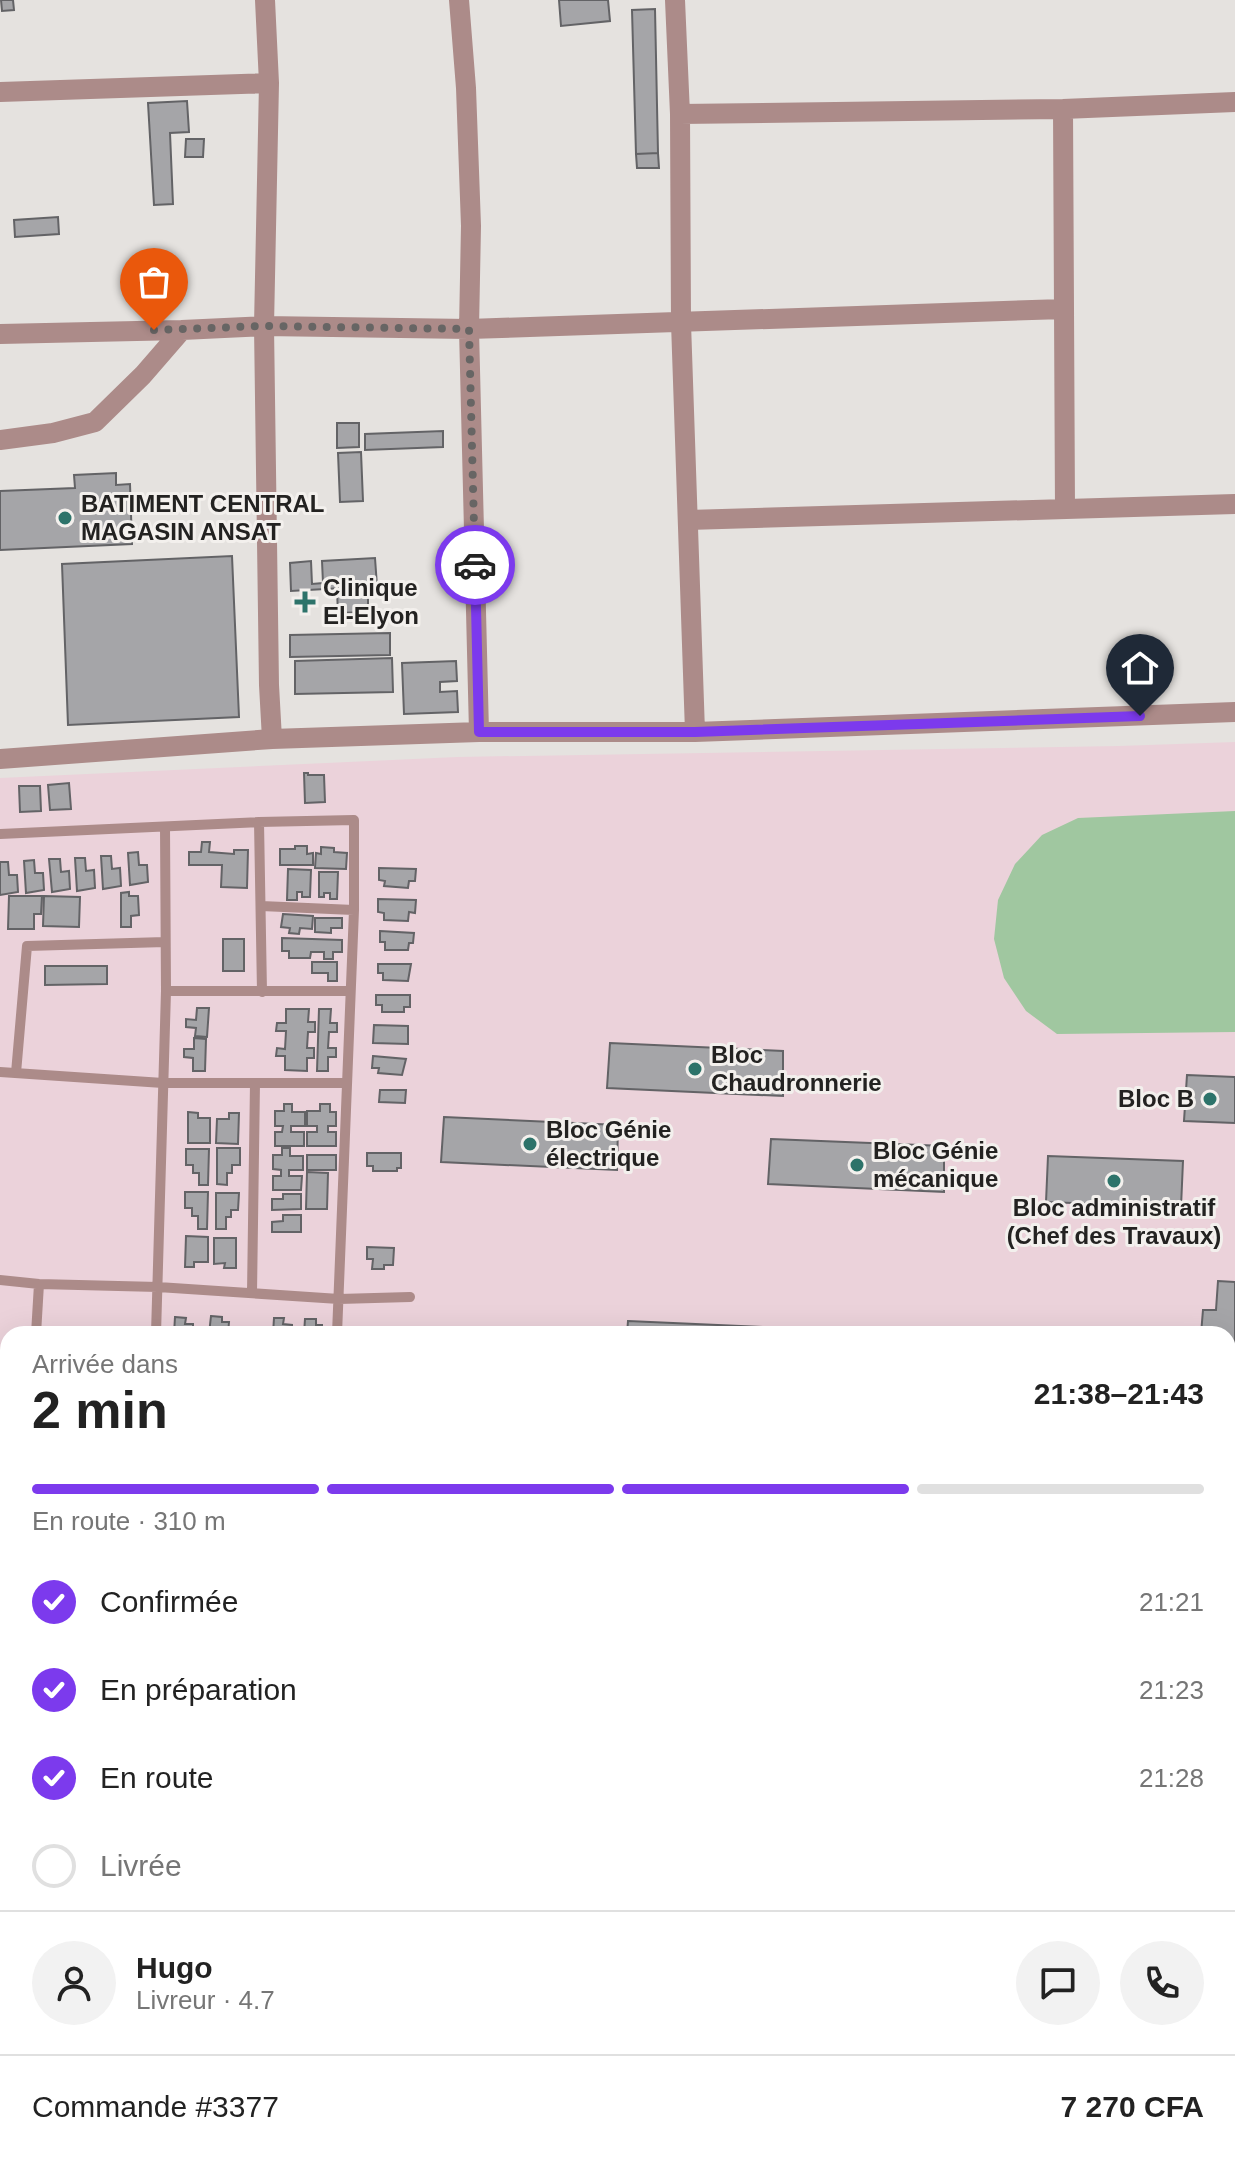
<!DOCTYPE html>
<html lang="fr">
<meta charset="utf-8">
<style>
body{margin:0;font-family:Helvetica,sans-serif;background:#f2f2f2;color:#222;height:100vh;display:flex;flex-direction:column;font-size:30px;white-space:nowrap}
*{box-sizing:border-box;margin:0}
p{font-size:26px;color:#767676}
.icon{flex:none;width:44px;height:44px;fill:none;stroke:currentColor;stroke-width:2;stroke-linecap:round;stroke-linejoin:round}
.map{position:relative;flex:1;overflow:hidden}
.drawer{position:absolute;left:0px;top:1326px;width:1236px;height:850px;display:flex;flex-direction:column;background:#fff;border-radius:24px 24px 0 0;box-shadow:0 8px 32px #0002}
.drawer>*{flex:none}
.pin{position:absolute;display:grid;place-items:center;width:68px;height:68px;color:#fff;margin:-82px -34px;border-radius:50% 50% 50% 0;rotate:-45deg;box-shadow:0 0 8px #0007}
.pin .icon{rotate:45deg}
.courier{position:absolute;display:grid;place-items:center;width:80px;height:80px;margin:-40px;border:6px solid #7c3aed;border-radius:50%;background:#fff;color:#222;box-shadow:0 2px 10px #0007}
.headline em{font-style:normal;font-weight:700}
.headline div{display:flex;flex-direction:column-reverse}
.headline{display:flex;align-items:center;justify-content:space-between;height:136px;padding:0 32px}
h1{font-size:52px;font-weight:700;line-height:60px}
.bar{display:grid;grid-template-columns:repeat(4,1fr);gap:12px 8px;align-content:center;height:96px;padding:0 32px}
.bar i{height:10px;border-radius:6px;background:#e0e0e0}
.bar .current{background:#7c3aed}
.bar p{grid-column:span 4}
.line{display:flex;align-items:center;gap:20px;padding:0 32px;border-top:2px solid #e0e0e0}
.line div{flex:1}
.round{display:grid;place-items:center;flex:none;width:84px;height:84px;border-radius:42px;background:#f2f2f2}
ol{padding:0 32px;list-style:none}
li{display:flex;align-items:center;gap:24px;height:88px}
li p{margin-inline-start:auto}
li .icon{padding:8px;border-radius:50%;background:#7c3aed;color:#fff;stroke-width:4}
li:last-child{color:#767676}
li i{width:44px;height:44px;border:4px solid #e0e0e0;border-radius:50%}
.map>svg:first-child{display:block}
.education{fill:#ebd2da}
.green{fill:#a0c7a0}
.building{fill:#a5a5a8;stroke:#636366;stroke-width:2}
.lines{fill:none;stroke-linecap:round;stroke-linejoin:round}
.lane{stroke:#ac8b89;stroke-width:10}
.street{stroke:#ac8b89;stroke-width:20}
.highway{stroke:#652727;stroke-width:24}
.done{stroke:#676564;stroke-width:8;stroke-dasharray:0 14.4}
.route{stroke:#7c3aed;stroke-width:10}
.poi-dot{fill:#2d736a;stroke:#f3f0ed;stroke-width:3}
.labels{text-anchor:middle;stroke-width:6;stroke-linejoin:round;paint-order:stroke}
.poi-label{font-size:24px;font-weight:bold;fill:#232221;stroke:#f3f0ed;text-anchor:start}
</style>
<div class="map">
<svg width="1235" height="2175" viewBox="0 0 1235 2175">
<rect width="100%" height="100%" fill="#e5e2df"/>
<path class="education" d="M1235 742V1830L1228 1829V1334H8V1766H0V778L457 757 1119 746Z
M0 1988H8V2168H232L231 2175H0Z"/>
<path class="green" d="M1235 811V1032L1057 1034 1026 1011 1004 978 994 939 998 900 1015 864 1042 835 1078 818Z
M0 2087H8V2168H197V2175H0Z"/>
<path class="building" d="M1 0H13L14 10 2 11Z
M559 0H608L610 21 561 26Z
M655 9 658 153 636 154 632 10Z
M187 101 189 132 170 133 173 204 154 205 148 103Z
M186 139H204L203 157H185Z
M658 153 659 168H637L636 154Z
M58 217 59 234 15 237 14 220Z
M337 423H359V447L337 448Z
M443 431V447L365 450V434Z
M361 452 363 501 340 502 338 453Z
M116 473V485L130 484 132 544 0 550V491L75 488 74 475Z
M232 556 239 717 68 725 62 564Z
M375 558 377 586 291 591 290 563 311 561 312 584 323 583 322 561Z
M368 590V612L338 613 337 591Z
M390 633V655L290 657V635Z
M392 658 393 692 295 694V661Z
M456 661 457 681 440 682V692L457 691 458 712 404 714 402 663Z
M304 773H308V775H324L325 802 305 803Z
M69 783 71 809 50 810 48 785Z
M19 786H40L41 811 20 812Z
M202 842H210L209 852 234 854V850H248L247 888 221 887 222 865H189V852H201Z
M295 846H307V854L313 853V865H280V849H295Z
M321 847 334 848V852L347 853 346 869 315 868 316 853 321 854Z
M138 852 139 865H147L148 882 130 885 128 853Z
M101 856H111L112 869 120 868 121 886 103 889Z
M75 858H85L86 871 94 870 95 888 77 891Z
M49 859H60L61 872 69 871 70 889 52 892Z
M34 860 35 873H43L44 890 26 893 24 861Z
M0 862H8L9 875H17L18 892 0 895Z
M379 868 416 869 415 881H409L408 888 384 886 385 881 379 880Z
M288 869 311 870 310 897H302V892H297V900H287Z
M319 872H338L337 899H330V893H324V897H319Z
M129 892V896H138L139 915 131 916V927H121V893Z
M9 896H42L41 914H34V929H8Z
M44 896 80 897 79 927 43 926Z
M378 899 416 900 415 913 409 912 408 921 384 920V913L378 912Z
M283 914 313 916 312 929 300 928 299 934 289 933 290 928 281 927Z
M315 918H342V928H331V933L315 932Z
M380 931 414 933 413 943H409L408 950H385V942H380Z
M282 938 342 940V952H333V959H324V952H311L310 958H289V951H282Z
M223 939H244V971H223Z
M312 962H337V981H328V973H312Z
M378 964H411L408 981 383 980V973H378Z
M45 966H107V984L45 985Z
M376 995H410V1007H404V1012H382V1005H376Z
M197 1008H209L207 1037 195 1036 196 1028 186 1027V1019L196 1020Z
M286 1009H309L308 1022H315V1032H308L307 1048H314V1058H307V1071L285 1070V1056H276L277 1048 285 1049 286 1031H276L277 1023H286Z
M319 1009H331L330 1023H337V1032H329L328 1048H336V1057H328V1071H317Z
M374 1025 408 1026V1044L373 1043Z
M194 1038 206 1039 205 1071H193V1058L184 1057V1049H194Z
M610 1043 783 1051V1096L607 1088Z
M373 1056 406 1059 402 1075 378 1073 379 1068H372Z
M1187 1075 1235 1077V1123L1184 1121Z
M380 1090H406L405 1103 379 1102Z
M284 1104H292V1112H305V1126H291V1132H304V1146H275V1132H282L283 1126H275V1111H284Z
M320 1104H330V1112H336V1126H328V1132H336V1146H307V1132H317V1126H307V1111H320Z
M188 1112 198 1113V1118H210V1143H188Z
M229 1113H239L238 1144 216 1143 217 1119H229Z
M444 1117 618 1125 617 1170 441 1162Z
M771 1139 944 1146V1192L768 1184Z
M217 1148H240V1165H232V1173H227V1185L217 1184Z
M282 1148H290V1156H303V1170H289V1176H302L301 1190H273V1176H281V1170L273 1169V1155H282Z
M186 1149H209L208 1185H199V1173H193V1165H186Z
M367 1153H401V1168H397V1171H373V1166H367Z
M307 1155H336V1170H307Z
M1048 1156 1183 1161 1181 1207 1046 1202Z
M307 1172 328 1173 327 1209H306Z
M185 1192H208L207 1229H198V1216H192V1208H185Z
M216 1193H239L238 1210H231V1217H226V1229H216Z
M283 1194H301V1209L272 1210V1199H283Z
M283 1215H301V1232H272V1222L283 1221Z
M186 1236 208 1237V1262H194V1267H185Z
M214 1238H236V1268H224L225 1263 214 1264Z
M367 1247 394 1248 393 1265H384V1269H372L373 1259H367Z
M1218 1281 1235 1282V1373L1228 1372V1334H1201L1203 1310H1216Z
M1218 1281 1235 1282V1373L1228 1372V1334H1201L1203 1310H1216Z
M211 1316 222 1317V1322H229L228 1334H209Z
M175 1317 186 1318 185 1324H193V1334H174Z
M274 1318H284L283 1324 292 1325V1334H273Z
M305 1319H316V1325H322V1334H304Z
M628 1321 762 1327V1334H627Z
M361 1329 391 1331V1334H361Z
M0 1403H8V1425L0 1424Z
M0 1435 8 1436V1458L0 1457Z
M0 1470H8V1492L0 1491Z
M1228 1513H1233L1230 1572H1228Z
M0 1536 8 1537V1560L0 1559Z
M284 2168H331V2175L284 2173Z
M563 2168H578L577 2175H562Z
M724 2168H745V2174H724Z
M759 2168 803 2172 802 2175H758Z"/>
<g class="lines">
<path class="lane" d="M259 822 262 992
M0 834 259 822 354 820V910L337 1334
M261 906 354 910
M166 991H350
M0 1072 163 1083H346
M16 1073 27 946 165 942
M0 1280 39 1284 158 1287 339 1299 410 1297
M252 1293 255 1083
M36 1334 39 1284
M156 1334 166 991 165 827
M0 1576 8 1577
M0 1704H8"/>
<path class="street" d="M265 0 269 83 264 326 269 685 272 739
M459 0 466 88 471 226 469 329 479 732
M675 0 680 114 681 323 695 732
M0 92 269 83
M1063 109 1065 509
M680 114 1063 109 1235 102
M0 334 182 330 264 326 469 329 1064 309
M0 440 53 433 95 422 143 375 182 330
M688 520 1235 504
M0 759 272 739 479 732H695L1235 712
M0 1826 8 1827
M1228 1853H1235
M0 1969H8
M1228 1989H1235
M1228 2131H1235
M262 2175V2168
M406 2175V2168
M845 2175V2168"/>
<path class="highway" d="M0 1858H8
M1228 1890H1235
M0 1932H8
M1228 1952H1235"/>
</g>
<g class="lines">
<path class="done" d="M154 330 264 326 469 329 475 565"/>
<path class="route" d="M475 565 479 732H695L1140 716"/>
</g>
<g class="poi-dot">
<circle cx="65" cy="518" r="8"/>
<path d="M301 590h8v8h8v8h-8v8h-8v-8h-8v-8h8z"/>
<circle cx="695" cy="1069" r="8"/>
<circle cx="1210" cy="1099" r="8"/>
<circle cx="530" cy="1144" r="8"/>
<circle cx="857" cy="1165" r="8"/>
<circle cx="1114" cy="1181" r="8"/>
</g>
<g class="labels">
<g class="poi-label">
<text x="81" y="512">BATIMENT CENTRAL<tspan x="81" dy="28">MAGASIN ANSAT</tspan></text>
<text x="323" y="596">Clinique<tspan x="323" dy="28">El-Elyon</tspan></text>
<text x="711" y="1063">Bloc<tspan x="711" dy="28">Chaudronnerie</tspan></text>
<text x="1194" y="1107" text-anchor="end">Bloc B</text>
<text x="546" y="1138">Bloc Génie<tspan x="546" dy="28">électrique</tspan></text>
<text x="873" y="1159">Bloc Génie<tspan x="873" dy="28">mécanique</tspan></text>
<text x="1114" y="1216" text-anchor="middle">Bloc administratif<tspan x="1114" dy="28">(Chef des Travaux)</tspan></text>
</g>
</g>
</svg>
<div class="pin" style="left:154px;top:330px;background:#ea580c"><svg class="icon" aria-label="bag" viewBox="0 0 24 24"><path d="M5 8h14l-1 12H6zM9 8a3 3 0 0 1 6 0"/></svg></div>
<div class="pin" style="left:1140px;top:716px;background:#1f2937"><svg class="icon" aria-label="home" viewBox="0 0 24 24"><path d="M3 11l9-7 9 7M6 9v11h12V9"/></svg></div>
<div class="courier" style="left:475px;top:565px"><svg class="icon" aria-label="car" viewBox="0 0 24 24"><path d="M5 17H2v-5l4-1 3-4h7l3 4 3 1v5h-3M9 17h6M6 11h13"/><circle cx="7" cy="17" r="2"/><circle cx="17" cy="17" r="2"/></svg></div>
<section class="drawer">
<div class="headline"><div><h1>2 min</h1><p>Arrivée dans</p></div><em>21:38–21:43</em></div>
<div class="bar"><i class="current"></i><i class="current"></i><i class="current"></i><i></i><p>En route · 310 m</p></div>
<ol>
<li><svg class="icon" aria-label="check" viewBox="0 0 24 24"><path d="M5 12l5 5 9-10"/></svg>Confirmée<p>21:21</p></li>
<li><svg class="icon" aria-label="check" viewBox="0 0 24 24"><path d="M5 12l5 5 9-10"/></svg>En préparation<p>21:23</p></li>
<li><svg class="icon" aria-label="check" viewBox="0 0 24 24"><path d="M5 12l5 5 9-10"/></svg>En route<p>21:28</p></li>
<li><i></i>Livrée</li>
</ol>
<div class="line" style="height:144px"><a class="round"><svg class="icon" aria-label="person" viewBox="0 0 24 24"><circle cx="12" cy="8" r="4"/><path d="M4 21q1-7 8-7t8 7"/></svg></a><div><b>Hugo</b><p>Livreur · 4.7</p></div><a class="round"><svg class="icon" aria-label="chat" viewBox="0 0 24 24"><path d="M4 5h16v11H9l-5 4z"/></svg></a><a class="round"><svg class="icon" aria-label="phone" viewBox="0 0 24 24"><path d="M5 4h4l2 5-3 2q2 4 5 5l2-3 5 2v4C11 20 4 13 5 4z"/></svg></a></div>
<div class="line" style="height:104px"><div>Commande #3377</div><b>7 270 CFA</b></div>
</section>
</div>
